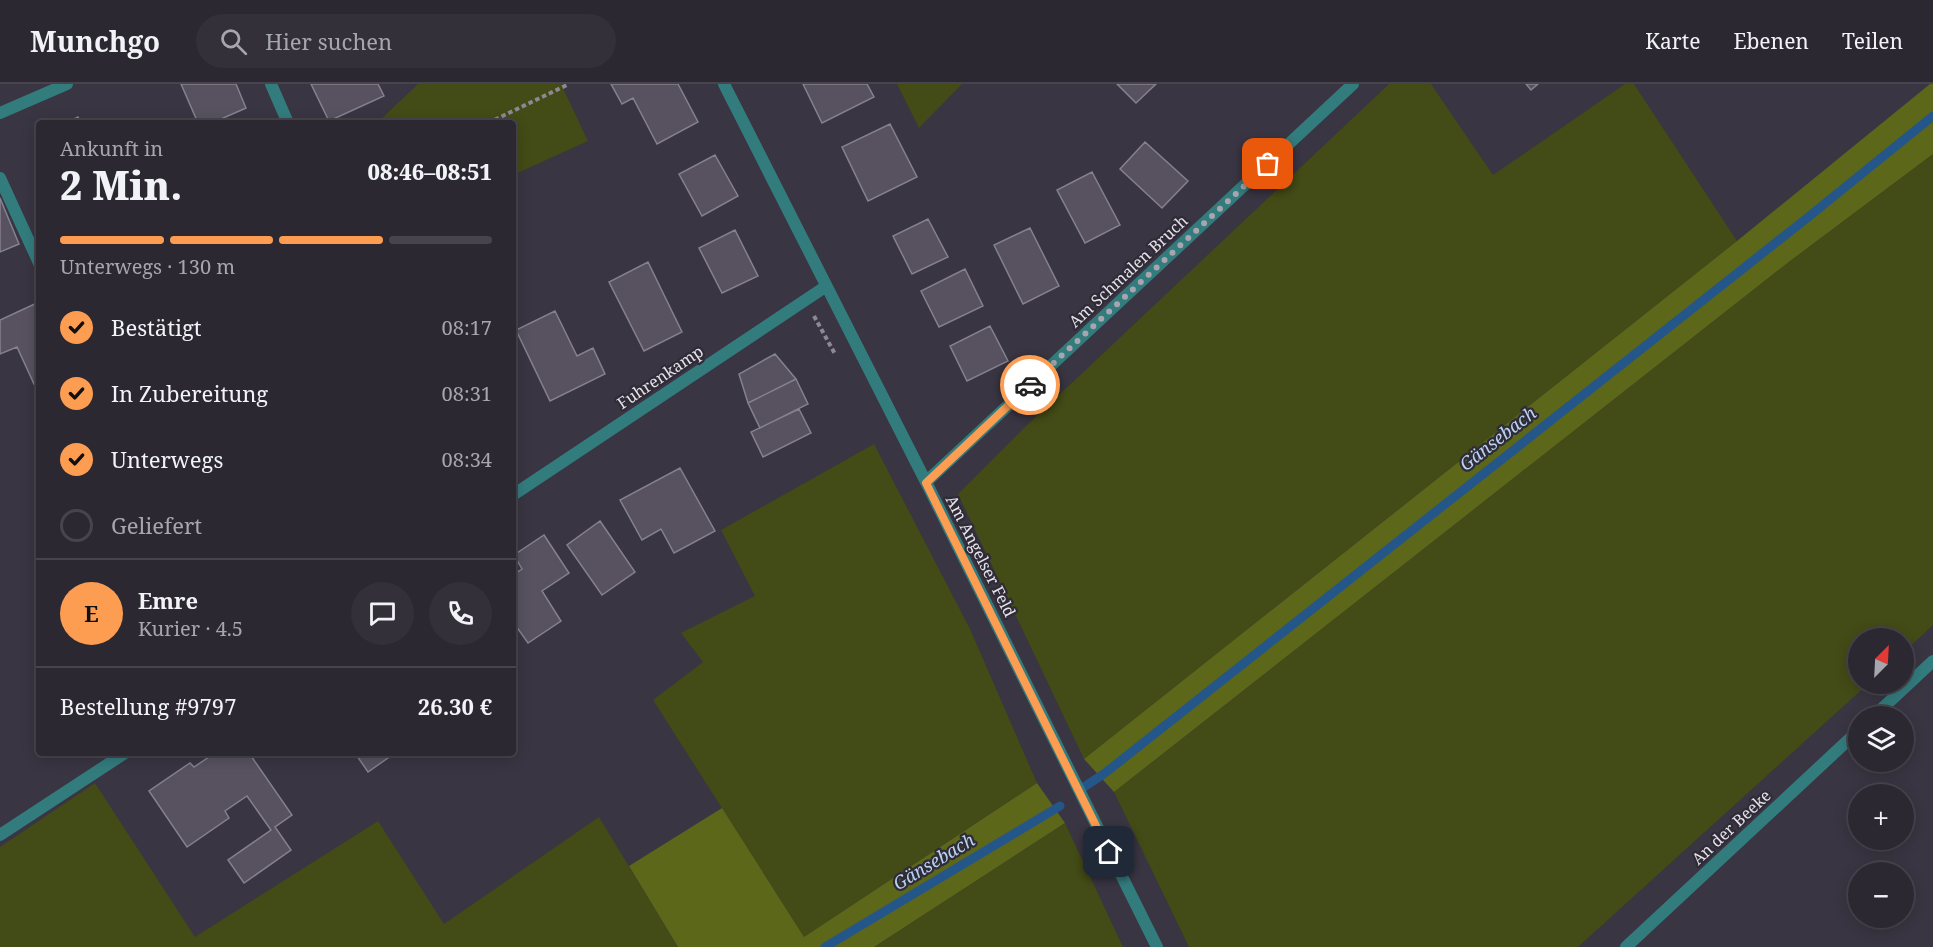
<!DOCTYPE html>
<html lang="de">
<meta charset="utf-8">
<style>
body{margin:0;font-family:"Noto Serif",serif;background:#33303a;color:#f1f3f6;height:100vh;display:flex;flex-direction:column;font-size:22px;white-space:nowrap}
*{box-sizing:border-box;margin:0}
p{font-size:20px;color:#a6a6ac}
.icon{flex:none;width:33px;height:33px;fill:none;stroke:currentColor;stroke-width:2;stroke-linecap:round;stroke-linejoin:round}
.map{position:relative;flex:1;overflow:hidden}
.sheet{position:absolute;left:36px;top:36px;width:480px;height:636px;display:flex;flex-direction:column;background:#2b2832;border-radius:6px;box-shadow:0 3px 15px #0003,0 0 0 2px #47444d}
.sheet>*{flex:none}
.needle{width:39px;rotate:24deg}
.controls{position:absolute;left:1848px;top:544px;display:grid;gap:12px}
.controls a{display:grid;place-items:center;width:66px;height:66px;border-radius:50%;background:#2b2832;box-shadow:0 3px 15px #0003,0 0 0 2px #47444d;font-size:30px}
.pin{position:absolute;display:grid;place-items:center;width:51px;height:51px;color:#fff;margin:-26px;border-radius:12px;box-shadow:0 3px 9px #0006}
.courier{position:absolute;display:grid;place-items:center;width:60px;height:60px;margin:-30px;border:4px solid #fc9d52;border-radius:50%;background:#fff;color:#222;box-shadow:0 2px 8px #0007}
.summary em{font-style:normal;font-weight:800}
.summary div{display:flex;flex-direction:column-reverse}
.summary{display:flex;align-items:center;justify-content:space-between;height:102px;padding:0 24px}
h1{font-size:39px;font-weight:800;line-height:45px}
.bar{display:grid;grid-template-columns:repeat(4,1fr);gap:9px 6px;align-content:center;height:72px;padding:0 24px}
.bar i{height:8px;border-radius:4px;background:#47444d}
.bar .active{background:#fc9d52}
.bar p{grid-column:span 4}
.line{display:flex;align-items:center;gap:15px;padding:0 24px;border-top:2px solid #47444d}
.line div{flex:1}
.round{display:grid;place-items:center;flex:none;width:63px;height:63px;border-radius:32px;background:#33303a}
ol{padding:0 24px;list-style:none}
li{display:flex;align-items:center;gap:18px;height:66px}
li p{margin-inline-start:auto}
li .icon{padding:6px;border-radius:50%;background:#fc9d52;color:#111;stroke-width:4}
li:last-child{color:#a6a6ac}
li i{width:33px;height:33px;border:3px solid #47444d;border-radius:50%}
header{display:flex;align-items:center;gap:36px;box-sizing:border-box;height:84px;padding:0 30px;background:#2b2832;border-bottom:2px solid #47444d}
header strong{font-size:28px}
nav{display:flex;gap:33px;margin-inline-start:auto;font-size:21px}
.search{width:420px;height:54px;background:#33303a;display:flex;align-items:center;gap:15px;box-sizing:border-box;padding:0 21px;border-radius:33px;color:#a6a6ac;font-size:22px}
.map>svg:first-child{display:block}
.green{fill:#434b16}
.forest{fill:#5c671a}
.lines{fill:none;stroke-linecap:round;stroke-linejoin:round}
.stream{stroke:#255689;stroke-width:9}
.building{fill:#585260;stroke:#86818f;stroke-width:1.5}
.path{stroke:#8c8994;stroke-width:4;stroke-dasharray:4.5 3;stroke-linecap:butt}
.minor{stroke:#337c7e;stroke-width:12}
.done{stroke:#a9a5af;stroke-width:6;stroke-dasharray:0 10.8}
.route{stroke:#fc9d52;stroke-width:8}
.labels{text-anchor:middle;stroke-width:4.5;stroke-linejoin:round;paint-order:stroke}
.street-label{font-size:16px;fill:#e5e2ea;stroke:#2f2b37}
.water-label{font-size:18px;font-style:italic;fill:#b8d3f2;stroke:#2f2b37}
</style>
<header>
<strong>Munchgo</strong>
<div class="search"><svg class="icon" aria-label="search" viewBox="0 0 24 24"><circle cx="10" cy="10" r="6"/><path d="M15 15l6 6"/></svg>Hier suchen</div>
<nav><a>Karte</a><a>Ebenen</a><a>Teilen</a></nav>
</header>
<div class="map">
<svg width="1933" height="863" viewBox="0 0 1933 863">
<rect width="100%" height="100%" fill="#393542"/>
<path class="green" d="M418 0H561L588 57 513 91V39H377Z
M897 0H962L919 44Z
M1389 0H1431L1493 91 1625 0H1634L1737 157 1084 675 958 410 1024 344Z
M1933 70V541L1904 568V555H1858V600H1868L1578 863H1189L1114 708 1790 177Z
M874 360 970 545 1037 699 804 853 653 616 703 578 681 549 755 512 721 446Z
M95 699 195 853 378 737 444 840 599 733 678 863H0V763Z
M1065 739 1123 863H874Z"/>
<path class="forest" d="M1930 0H1933V70L1790 177 1114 708 1084 675 1737 157Z
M1037 699 1065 739 874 863H678L629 782 722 724 804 853Z"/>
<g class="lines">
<path class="stream" d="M1084 703 1105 689 1807 134 1933 32
M825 863 1060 722"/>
</g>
<path class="building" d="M181 0H236L246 24 212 39H198Z
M311 0H378L384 12 329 37Z
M611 0H678L698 38 657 60 633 14 622 20Z
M803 0H867L874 13 822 39Z
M1117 0H1156L1136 19Z
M1526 0H1538L1531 6Z
M78 33 81 39H66Z
M890 40 917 93 868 117 842 63Z
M1145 58 1188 97 1162 124 1120 85Z
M715 71 738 112 702 132 679 90Z
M1092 88 1120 141 1085 159 1057 106Z
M0 114 19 160 0 168Z
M928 135 948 173 912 190 893 152Z
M1030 144 1059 202 1023 220 994 161Z
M735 146 758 192 722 209 699 164Z
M648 178 682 248 644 267 609 198Z
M965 185 983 222 939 243 921 207Z
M39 218V298L34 300 17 263 0 270V236Z
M555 227 577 272 593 264 605 290 550 317 516 246Z
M990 242 1008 277 967 297 950 262Z
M775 270 796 295 748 319 739 290Z
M796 295 808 320 760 344 748 319Z
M799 325 811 349 763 373 751 348Z
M680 384 715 447 674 469 661 445 642 456 620 416Z
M600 437 635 488 602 511 567 461Z
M544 451 569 489 542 507 561 537 528 559 516 542 513 544V491L522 485 514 471Z
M215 669H249L292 731 275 743 291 766 244 799 228 776 271 746 247 712 225 727 229 734 187 763 149 707 190 679 194 683Z
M355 669H395L368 688Z"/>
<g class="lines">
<path class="path" d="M488 39 569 0
M814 232 835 270"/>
<path class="minor" d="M271 0 288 39
M724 0 926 398 1157 863
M0 29 67 0
M0 94 39 179
M926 398 1353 0
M513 411 825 203
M1873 633 1933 577
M0 751 125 669
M1626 863 1858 647"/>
</g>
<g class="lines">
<path class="done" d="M1030 301 1268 80"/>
<path class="route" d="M1030 301 926 399 1109 768"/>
</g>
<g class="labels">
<g class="street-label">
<text transform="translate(1128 187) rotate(-43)" y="6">Am Schmalen Bruch</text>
<text transform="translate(660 293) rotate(-34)" y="6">Fuhrenkamp</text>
<text transform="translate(981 472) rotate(63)" y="6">Am Angelser Feld</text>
<text transform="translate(1731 743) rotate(-43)" y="6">An der Beeke</text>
</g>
<g class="water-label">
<text transform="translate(1498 355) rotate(-38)" y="6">Gänsebach</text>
<text transform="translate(934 778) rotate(-31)" y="6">Gänsebach</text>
</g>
</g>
</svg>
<div class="controls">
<a><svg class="needle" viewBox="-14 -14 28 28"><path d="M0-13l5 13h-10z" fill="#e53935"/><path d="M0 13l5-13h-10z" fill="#a6a6ac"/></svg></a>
<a><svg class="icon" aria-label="layers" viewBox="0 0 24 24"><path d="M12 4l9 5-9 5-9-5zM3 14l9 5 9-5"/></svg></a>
<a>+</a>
<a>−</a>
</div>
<div class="pin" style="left:1268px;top:80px;background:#ea580c"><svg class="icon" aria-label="bag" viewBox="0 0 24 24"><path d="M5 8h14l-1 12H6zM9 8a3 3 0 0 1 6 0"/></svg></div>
<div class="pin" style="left:1109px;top:768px;background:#1f2937"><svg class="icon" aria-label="home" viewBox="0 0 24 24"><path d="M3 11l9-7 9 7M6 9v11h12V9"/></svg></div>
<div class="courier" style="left:1030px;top:301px"><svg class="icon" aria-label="car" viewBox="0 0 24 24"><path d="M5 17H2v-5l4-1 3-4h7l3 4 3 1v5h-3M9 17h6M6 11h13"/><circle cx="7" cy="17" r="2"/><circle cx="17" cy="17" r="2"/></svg></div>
<section class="sheet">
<div class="summary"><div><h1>2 Min.</h1><p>Ankunft in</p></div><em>08:46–08:51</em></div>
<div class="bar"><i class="active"></i><i class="active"></i><i class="active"></i><i></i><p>Unterwegs · 130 m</p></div>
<ol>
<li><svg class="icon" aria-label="check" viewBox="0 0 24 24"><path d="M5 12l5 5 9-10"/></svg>Bestätigt<p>08:17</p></li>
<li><svg class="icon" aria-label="check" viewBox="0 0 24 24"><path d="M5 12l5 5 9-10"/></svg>In Zubereitung<p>08:31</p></li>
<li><svg class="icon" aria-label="check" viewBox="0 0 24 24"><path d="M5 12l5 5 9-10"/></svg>Unterwegs<p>08:34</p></li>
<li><i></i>Geliefert</li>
</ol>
<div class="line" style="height:108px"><b class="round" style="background:#fc9d52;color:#111">E</b><div><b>Emre</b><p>Kurier · 4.5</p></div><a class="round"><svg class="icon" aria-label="chat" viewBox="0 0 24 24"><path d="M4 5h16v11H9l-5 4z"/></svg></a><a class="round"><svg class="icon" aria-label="phone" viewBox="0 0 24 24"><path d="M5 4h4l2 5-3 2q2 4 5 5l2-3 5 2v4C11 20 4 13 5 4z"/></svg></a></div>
<div class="line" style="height:78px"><div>Bestellung #9797</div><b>26.30 €</b></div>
</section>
</div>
